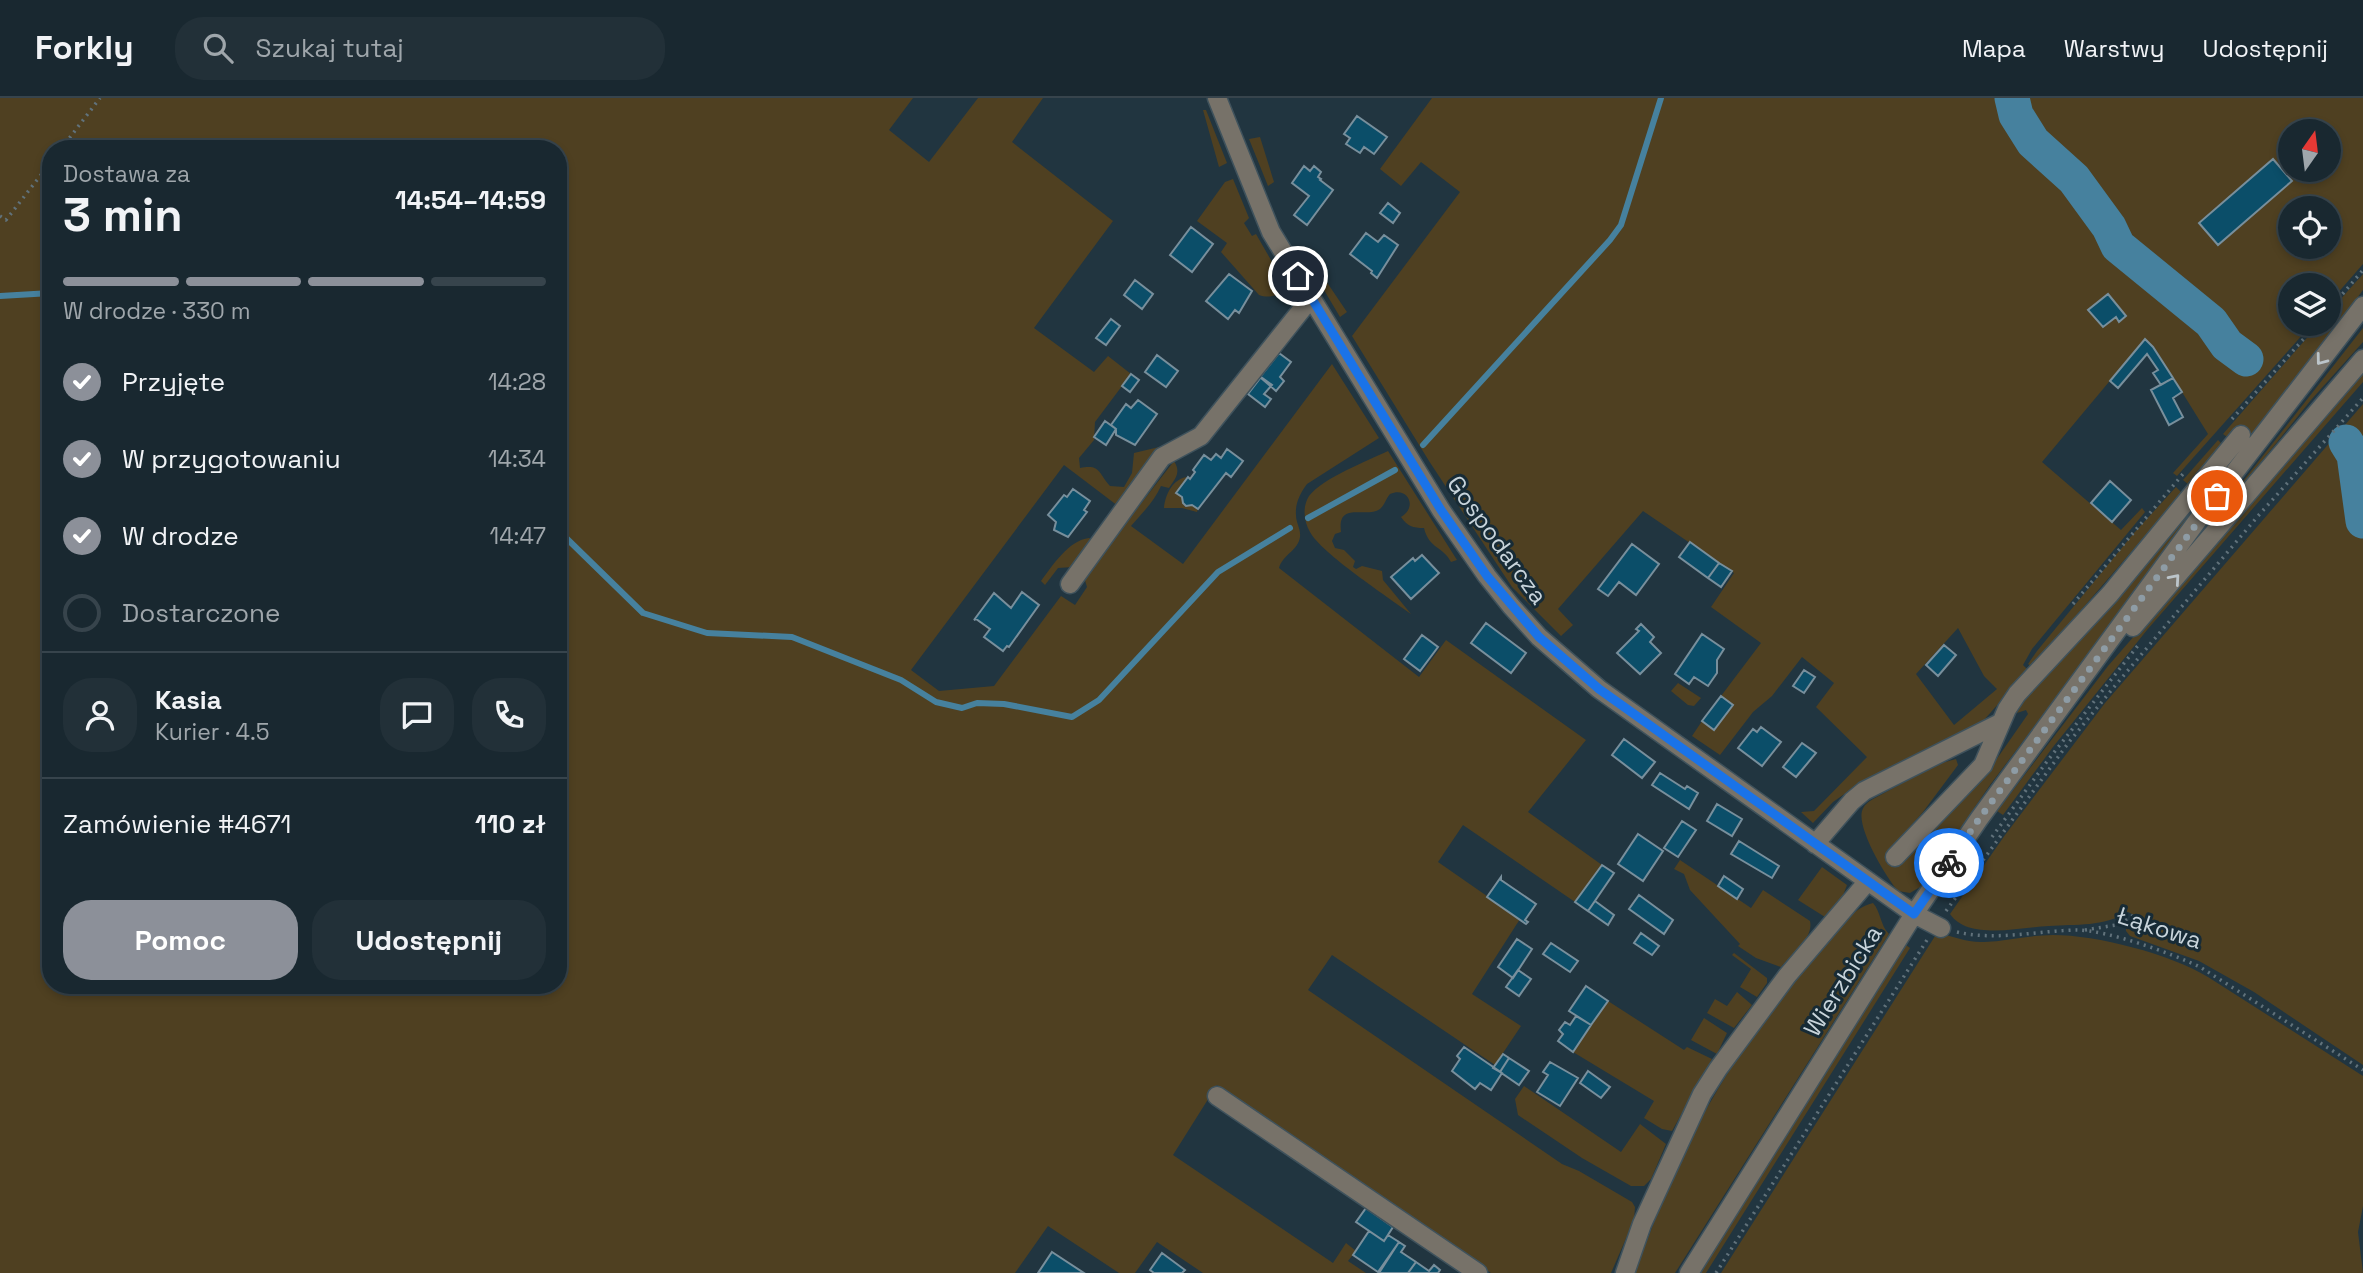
<!DOCTYPE html>
<html lang="pl">
<meta charset="utf-8">
<style>
body{margin:0;font-family:"Space Grotesk",sans-serif;background:#223038;color:#f1f3f6;height:100vh;display:flex;flex-direction:column;font-size:26px;white-space:nowrap}
*{box-sizing:border-box;margin:0}
p{font-size:23px;color:#9fa6ab}
.icon{flex:none;width:38px;height:38px;fill:none;stroke:currentColor;stroke-width:2;stroke-linecap:round;stroke-linejoin:round}
.map{position:relative;flex:1;overflow:hidden}
.sheet{position:absolute;left:42px;top:42px;width:525px;height:854px;display:flex;flex-direction:column;background:#192830;border-radius:28px;box-shadow:0 4px 10px #0003,0 0 0 2px #37444c}
.sheet>*{flex:none}
.needle{width:46px;rotate:14deg}
.controls{position:absolute;left:2278px;top:21px;display:grid;gap:14px}
.controls a{display:grid;place-items:center;width:63px;height:63px;border-radius:50%;background:#192830;box-shadow:0 4px 10px #0003,0 0 0 2px #37444c;font-size:35px}
.pin{position:absolute;display:grid;place-items:center;width:60px;height:60px;color:#fff;margin:-30px;border:4px solid #fff;border-radius:50%;box-shadow:0 2px 7px #0007}
.courier{position:absolute;display:grid;place-items:center;width:70px;height:70px;margin:-35px;border:5px solid #1a73e8;border-radius:50%;background:#fff;color:#222;box-shadow:0 2px 9px #0007}
.head em{font-style:normal;font-weight:700}
.head div{display:flex;flex-direction:column-reverse}
.head{display:flex;align-items:center;justify-content:space-between;height:119px;padding:0 21px}
h1{font-size:46px;font-weight:700;line-height:52px}
.bar{display:grid;grid-template-columns:repeat(4,1fr);gap:10px 7px;align-content:center;height:84px;padding:0 21px}
.bar i{height:9px;border-radius:5px;background:#37444c}
.bar .on{background:#8c9099}
.bar p{grid-column:span 4}
.line{display:flex;align-items:center;gap:18px;padding:0 21px;border-top:2px solid #37444c}
.line div{flex:1}
.round{display:grid;place-items:center;flex:none;width:74px;height:74px;border-radius:28px;background:#223038}
ol{padding:0 21px;list-style:none}
li{display:flex;align-items:center;gap:21px;height:77px}
li p{margin-inline-start:auto}
li .icon{padding:7px;border-radius:50%;background:#8c9099;color:#fff;stroke-width:4}
li:last-child{color:#9fa6ab}
li i{width:38px;height:38px;border:4px solid #37444c;border-radius:50%}
.button{display:flex;gap:14px;margin-top:auto;padding:14px 21px}
.button a{flex:1;height:80px;border-radius:28px;background:#8c9099;color:#fff;font-size:28px;font-weight:700;line-height:80px;text-align:center}
.button a+a{background:#223038;color:#f1f3f6}
header{display:flex;align-items:center;gap:42px;box-sizing:border-box;height:98px;padding:0 35px;background:#192830;border-bottom:2px solid #37444c}
header strong{font-size:33px}
nav{display:flex;gap:38px;margin-inline-start:auto;font-size:24px}
.search{width:490px;height:63px;background:#223038;display:flex;align-items:center;gap:18px;box-sizing:border-box;padding:0 24px;border-radius:28px;color:#9fa6ab;font-size:26px}
.map>svg:first-child{display:block}
.green{fill:#4f4021;fill-rule:evenodd}
.lines{fill:none;stroke-linecap:round;stroke-linejoin:round}
.stream{stroke:#46819e;stroke-width:6}
.river{stroke:#46819e;stroke-width:35}
.building{fill:#0b4e69;stroke:#788f9c;stroke-width:2}
.minor-casing{stroke:#3f525c;stroke-width:21}
.path{stroke:#61727b;stroke-width:3.5;stroke-dasharray:2 5;stroke-linecap:butt}
.minor{stroke:#777269;stroke-width:18}
.oneway{stroke:#bcc5ca}
.done{stroke:#8e9ca5;stroke-width:7;stroke-dasharray:0 12.6}
.route{stroke:#1a73e8;stroke-width:9}
.labels{text-anchor:middle;stroke-width:6;stroke-linejoin:round;paint-order:stroke}
.street-label{font-size:24px;fill:#c8d4db;stroke:#172b36}
</style>
<header>
<strong>Forkly</strong>
<div class="search"><svg class="icon" aria-label="search" viewBox="0 0 24 24"><circle cx="10" cy="10" r="6"/><path d="M15 15l6 6"/></svg>Szukaj tutaj</div>
<nav><a>Mapa</a><a>Warstwy</a><a>Udostępnij</a></nav>
</header>
<div class="map">
<svg width="2363" height="1175" viewBox="0 0 2363 1175">
<rect width="100%" height="100%" fill="#213540"/>
<path class="green" d="M0 0H913L889 32 929 64 978 0H1043L1012 44 1113 123 1034 230 1094 274 1108 258 1131 276 1095 324 1094 342 1079 360 1080 370C1101 366 1098 375 1110 388L1124 389 1132 375 1134 355 1159 349 1162 350 1118 408 1064 367 911 572 939 593 994 588 1061 498 1075 507 1087 489 1084 479 1174 363C1181 374 1176 380 1169 390L1161 388C1154 404 1142 415 1131 428L1183 466 1332 266 1379 340 1307 386C1300 395 1295 406 1296 417 1296 425 1301 431 1300 439 1298 453 1283 456 1279 470L1419 579 1446 542 1586 642 1528 714 1602 767 1575 804 1463 727 1438 764 1520 821 1472 896 1521 928 1495 967 1332 857 1308 892 1562 1066 1579 1073 1632 1104 1635 1109 1634 1122 1611 1175H1491L1217 987 1173 1057 1333 1165 1346 1145 1356 1153 1348 1163 1366 1175H1203L1157 1144 1135 1175H1119L1048 1128 1015 1175H0ZM51 51H558V887H51Z
M1432 0H2363V166L2329 205V187H2291V226H2312L2177 378 2173 375 2208 336 2154 249 2144 242 2042 364 2121 432 2142 410 2145 414 2032 551 2023 567 2028 572 1977 630 1961 640 1863 683 1833 704 1813 725 1801 714 1814 713 1867 659 1816 609 1834 585 1802 559 1772 598 1753 614 1720 657 1692 638 1702 623 1733 607 1721 598 1761 545 1711 509 1734 475 1643 413 1558 511 1573 527 1561 538 1512 489 1429 363 1352 238 1460 94 1421 64 1401 88 1380 71ZM2291 33H2329V72H2291ZM2291 110H2329V149H2291ZM1958 530 1984 578 1997 591 1954 627 1916 576Z
M1203 12H1206L1227 65 1219 69Z
M1260 39 1274 84 1268 88 1249 41Z
M1233 81 1249 120 1244 125 1252 138 1256 136 1287 190C1279 197 1270 201 1259 197L1221 154 1227 145 1197 123 1225 84Z
M1305 152 1347 214 1340 219 1302 155Z
M2363 176V192L2235 364 2229 361 2230 341 2223 336 2319 226H2329V214Z
M2363 230V244L2311 302 2237 394 2229 401Z
M2363 276V284L2147 532 2053 649 2003 717 1997 713 2108 568Z
M2363 306V967L2254 894 2199 863 2130 838 2126 833V829L2138 819 2128 814C2103 829 2077 826 2049 828 2022 829 1968 843 1950 816L2005 737 2105 605Z
M2218 342 2224 348 2189 387 2183 382Z
M1388 353 1457 462 1451 464C1443 448 1429 451 1424 430 1413 430 1407 428 1401 419 1418 409 1408 388 1390 396 1386 400 1385 407 1380 411 1366 421 1337 402 1341 434L1335 436 1332 443 1335 450 1344 452 1355 463 1353 469 1356 471 1362 468 1382 473 1383 482 1411 516C1388 499 1321 455 1310 434 1304 424 1302 409 1309 398 1323 380 1367 363 1388 353Z
M1188 379 1176 395 1198 411 1197 414 1182 410H1164C1165 397 1173 380 1188 379Z
M2176 389 2182 395 2032 569 2028 566 2037 553 2134 435Z
M2211 394 1990 687 1920 789 1910 795 1898 793C1886 779 1857 731 1862 713 1864 707 1868 704 1873 701L1938 666 1956 661 1958 667 1923 714 1889 752 1900 765 1969 695 1996 662 2028 616 2026 612 2017 615 2023 600 2202 399Z
M1089 440 1093 442 1073 469 1058 470 1045 487 1041 483C1052 468 1069 442 1089 440Z
M1678 585 1701 600 1694 608 1688 607 1671 593Z
M1680 762 1751 810 1763 792 1810 823C1814 840 1791 857 1781 869L1756 860 1738 848 1740 846 1690 792 1684 776 1674 771Z
M1822 769 1847 787 1842 800 1825 819 1798 802Z
M1873 805C1881 814 1880 827 1889 836L1675 1175H1635C1658 1112 1683 1049 1718 991 1748 941 1784 894 1822 850 1836 834 1851 810 1873 805Z
M1937 835C1952 838 1968 845 1984 844 2007 843 2030 837 2053 837 2097 837 2170 856 2208 879L2363 978V1108L2358 1134 2363 1175H1721Z
M1906 847 1910 850 1706 1175H1700Z
M1734 855 1767 880V885L1757 899 1740 889 1751 871 1732 857Z
M1737 894 1752 907 1734 930 1707 915 1715 901 1727 908Z
M1608 903 1684 952 1687 949 1712 961 1672 1033 1662 1031 1644 1020 1654 1003 1573 954Z
M1704 920 1727 935 1717 956 1691 942Z
M1524 988 1621 1054 1640 1026 1666 1046 1651 1081 1644 1088H1631L1582 1060 1518 1017 1515 1001Z"/>
<g class="lines">
<path class="stream" d="M0 198 51 195
M1423 347 1610 142 1621 127 1661 0
M1308 420 1395 372
M558 432 643 515 707 535 792 539 901 582 936 604 962 610 977 605 1004 606 1072 619 1099 602 1218 474 1290 430"/>
<path class="river" d="M2012 0 2016 17 2033 44 2074 81 2109 129 2118 148 2211 224 2227 247 2246 261
M2346 344 2354 357 2363 423"/>
</g>
<path class="building" d="M1357 18 1387 39 1374 56 1364 49 1360 55 1346 46 1350 40 1344 36Z
M2273 61 2292 83 2218 147 2199 125Z
M1304 68 1310 73 1314 68 1321 74 1318 79 1321 81 1320 82 1333 92 1307 127 1294 117 1309 98 1292 85Z
M1388 105 1400 115 1393 125 1380 115Z
M1191 129 1213 146 1192 174 1170 157Z
M1366 135 1378 144 1384 137 1398 147 1377 180 1371 175 1372 173 1350 156Z
M1229 176 1252 193 1239 215 1235 212 1228 221 1206 203Z
M1135 182 1153 196 1142 211 1124 197Z
M2108 196 2126 218 2119 224 2116 219 2103 229 2088 212Z
M1111 221 1120 228 1106 247 1096 240Z
M2145 241 2153 249 2173 280 2161 287 2153 275 2158 272 2147 256 2118 290 2110 283Z
M1279 255 1291 264 1280 279 1284 283 1276 293 1260 279Z
M1157 257 1178 273 1166 289 1145 274Z
M1131 276 1139 282 1130 294 1122 288Z
M1261 279 1272 287 1264 296 1271 301 1265 309 1248 296Z
M2173 280 2182 294 2173 300 2183 319 2169 327 2151 292Z
M1138 302 1157 316 1135 347 1116 337V331L1111 327 1126 306 1131 310Z
M1105 323 1116 331 1106 347 1094 339Z
M1227 351 1243 363 1231 379 1226 375 1198 411 1192 407 1186 408 1183 405 1182 399 1176 395 1188 379 1190 381 1195 374 1193 372 1204 357 1211 362 1216 356 1221 360Z
M2110 383 2131 402 2112 424 2091 405Z
M1073 391 1090 403 1084 412 1087 414 1068 439 1054 432 1056 424 1048 417 1064 397 1067 399Z
M1690 444 1719 465 1708 480 1679 459Z
M1632 446 1659 466 1636 497 1619 484 1608 498 1598 491Z
M1422 457 1439 475 1411 501 1391 479 1413 460 1415 463Z
M1719 465 1732 473 1721 489 1708 480Z
M1022 494 1039 507 1009 549 1007 548 1003 553 984 539 990 531 976 521 974 522 994 495 1011 510Z
M1486 525 1526 555 1511 575 1471 545Z
M1641 526 1654 539 1650 544 1661 555 1640 576 1617 555 1639 533 1636 531Z
M1702 536 1724 551 1717 562V575L1708 588 1694 579 1689 586 1675 576Z
M1422 537 1438 549 1420 573 1404 561Z
M1944 547 1956 557 1938 578 1926 567Z
M1804 572 1815 579 1804 595 1793 588Z
M1721 598 1733 607 1714 632 1702 623Z
M1761 629 1781 644 1762 668 1738 650 1753 631 1757 634Z
M1624 641 1655 664 1642 680 1612 657Z
M1802 645 1816 655 1796 679 1783 669Z
M1660 675 1685 691 1687 688 1698 695 1689 711 1652 687Z
M1717 706 1742 721 1732 738 1707 723Z
M1682 723 1696 732 1678 759 1664 750Z
M1638 736 1663 753 1643 783 1618 766Z
M1739 743 1779 768 1772 780 1731 756Z
M1602 767 1614 775 1588 813 1575 804Z
M1724 778 1743 791 1737 801 1718 788Z
M1501 779V782L1536 806 1525 822 1528 824 1526 826 1487 799Z
M1639 797 1673 822 1664 836 1629 811Z
M1595 803 1614 817 1608 827 1588 813Z
M1641 835 1659 848 1652 857 1634 845Z
M1517 841 1532 851 1513 880 1498 869Z
M1551 845 1578 863 1570 874 1543 856Z
M1518 872 1531 881 1519 898 1506 889Z
M1586 888 1608 903 1591 927 1569 913Z
M1576 918 1591 927 1573 954 1558 943 1563 936 1559 932 1565 924 1570 927Z
M1464 949 1502 975 1491 992 1480 985 1475 991 1452 973 1460 961 1457 958Z
M1503 956 1509 960 1500 974 1493 970Z
M1509 960 1529 973 1519 987 1500 974Z
M1550 964 1578 980 1560 1008 1537 994 1548 977 1543 974Z
M1588 973 1610 989 1601 1000 1580 985Z
M1366 1110 1393 1129 1384 1143 1356 1124Z
M1369 1133 1384 1143 1388 1137 1399 1144 1378 1174 1353 1157Z
M1399 1144 1405 1148 1401 1154 1416 1164 1408 1175H1379Z
M1052 1154 1084 1175H1038Z
M1162 1155 1185 1172 1182 1175H1154L1150 1172Z
M1416 1164 1429 1173 1434 1167 1440 1172 1438 1175H1408Z"/>
<g class="lines">
<g class="minor-casing">
<path id="minor" d="M1217 0 1271 134 1441 412 1487 478 1511 508 1539 539 1599 591 1914 816 1941 830
M1070 486 1162 359 1201 338 1311 200
M2133 529 2363 261
M1815 746 1852 703 1864 693 2000 625
M1895 759 1983 667 2007 611 2017 596 2110 496 2241 337
M1217 998 1478 1175
M1625 1175 1642 1126 1702 996 1718 971 1787 878 1868 783
M1689 1175 1914 816 1979 721 2203 415 2363 208"/>
</g>
<path class="path" d="M61 51 100 0
M0 118 6 122 51 64
M2329 212 2363 172
M2232 321 2317 226
M2073 506 2183 376
M1992 739 2048 662 2140 545
M1946 813 2069 644 2114 589 2258 418 2363 300
M2085 832 2116 827 2134 817
M1957 834C1996 843 2036 833 2076 832 2107 832 2171 855 2200 869L2363 972
M1716 1175 1927 842"/>
<use href="#minor" class="minor"/>
</g>
<defs><path id="oneway-chevron" d="M-2-3.5L2.5 0L-2 3.5" fill="none" stroke-width="1.6" stroke-linecap="round" stroke-linejoin="round" transform="scale(1.75)"/></defs>
<g class="oneway">
<use href="#oneway-chevron" transform="translate(2321 262) rotate(127)"/>
<use href="#oneway-chevron" transform="translate(2175 481) rotate(-49)"/>
</g>
<g class="lines">
<path class="done" d="M1949 765 1979 721 2217 398"/>
<path class="route" d="M1298 178 1441 412 1487 478 1539 539 1599 591 1914 816 1949 765"/>
</g>
<g class="labels">
<g class="street-label">
<text transform="translate(1497 442) rotate(54)" y="8">Gospodarcza</text>
<text transform="translate(2159 830) rotate(18)" y="8">Łąkowa</text>
<text transform="translate(1843 883) rotate(-58)" y="8">Wierzbicka</text>
</g>
</g>
</svg>
<div class="controls">
<a><svg class="needle" viewBox="-14 -14 28 28"><path d="M0-13l5 13h-10z" fill="#e53935"/><path d="M0 13l5-13h-10z" fill="#9fa6ab"/></svg></a>
<a><svg class="icon" aria-label="locate" viewBox="0 0 24 24"><circle cx="12" cy="12" r="6"/><path d="M12 2v4M12 18v4M2 12h4M18 12h4"/></svg></a>
<a><svg class="icon" aria-label="layers" viewBox="0 0 24 24"><path d="M12 4l9 5-9 5-9-5zM3 14l9 5 9-5"/></svg></a>
</div>
<div class="pin" style="left:2217px;top:398px;background:#ea580c"><svg class="icon" aria-label="bag" viewBox="0 0 24 24"><path d="M5 8h14l-1 12H6zM9 8a3 3 0 0 1 6 0"/></svg></div>
<div class="pin" style="left:1298px;top:178px;background:#1f2937"><svg class="icon" aria-label="home" viewBox="0 0 24 24"><path d="M3 11l9-7 9 7M6 9v11h12V9"/></svg></div>
<div class="courier" style="left:1949px;top:765px"><svg class="icon" aria-label="bike" viewBox="0 0 24 24"><circle cx="6" cy="16" r="4"/><circle cx="18" cy="16" r="4"/><path d="M6 16l4-8h5l3 8M10 8l3 8H6M13 5h3"/></svg></div>
<section class="sheet">
<div class="head"><div><h1>3 min</h1><p>Dostawa za</p></div><em>14:54–14:59</em></div>
<div class="bar"><i class="on"></i><i class="on"></i><i class="on"></i><i></i><p>W drodze · 330 m</p></div>
<ol>
<li><svg class="icon" aria-label="check" viewBox="0 0 24 24"><path d="M5 12l5 5 9-10"/></svg>Przyjęte<p>14:28</p></li>
<li><svg class="icon" aria-label="check" viewBox="0 0 24 24"><path d="M5 12l5 5 9-10"/></svg>W przygotowaniu<p>14:34</p></li>
<li><svg class="icon" aria-label="check" viewBox="0 0 24 24"><path d="M5 12l5 5 9-10"/></svg>W drodze<p>14:47</p></li>
<li><i></i>Dostarczone</li>
</ol>
<div class="line" style="height:126px"><a class="round"><svg class="icon" aria-label="person" viewBox="0 0 24 24"><circle cx="12" cy="8" r="4"/><path d="M4 21q1-7 8-7t8 7"/></svg></a><div><b>Kasia</b><p>Kurier · 4.5</p></div><a class="round"><svg class="icon" aria-label="chat" viewBox="0 0 24 24"><path d="M4 5h16v11H9l-5 4z"/></svg></a><a class="round"><svg class="icon" aria-label="phone" viewBox="0 0 24 24"><path d="M5 4h4l2 5-3 2q2 4 5 5l2-3 5 2v4C11 20 4 13 5 4z"/></svg></a></div>
<div class="line" style="height:91px"><div>Zamówienie #4671</div><b>110 zł</b></div>
<div class="button"><a>Pomoc</a><a>Udostępnij</a></div>
</section>
</div>
